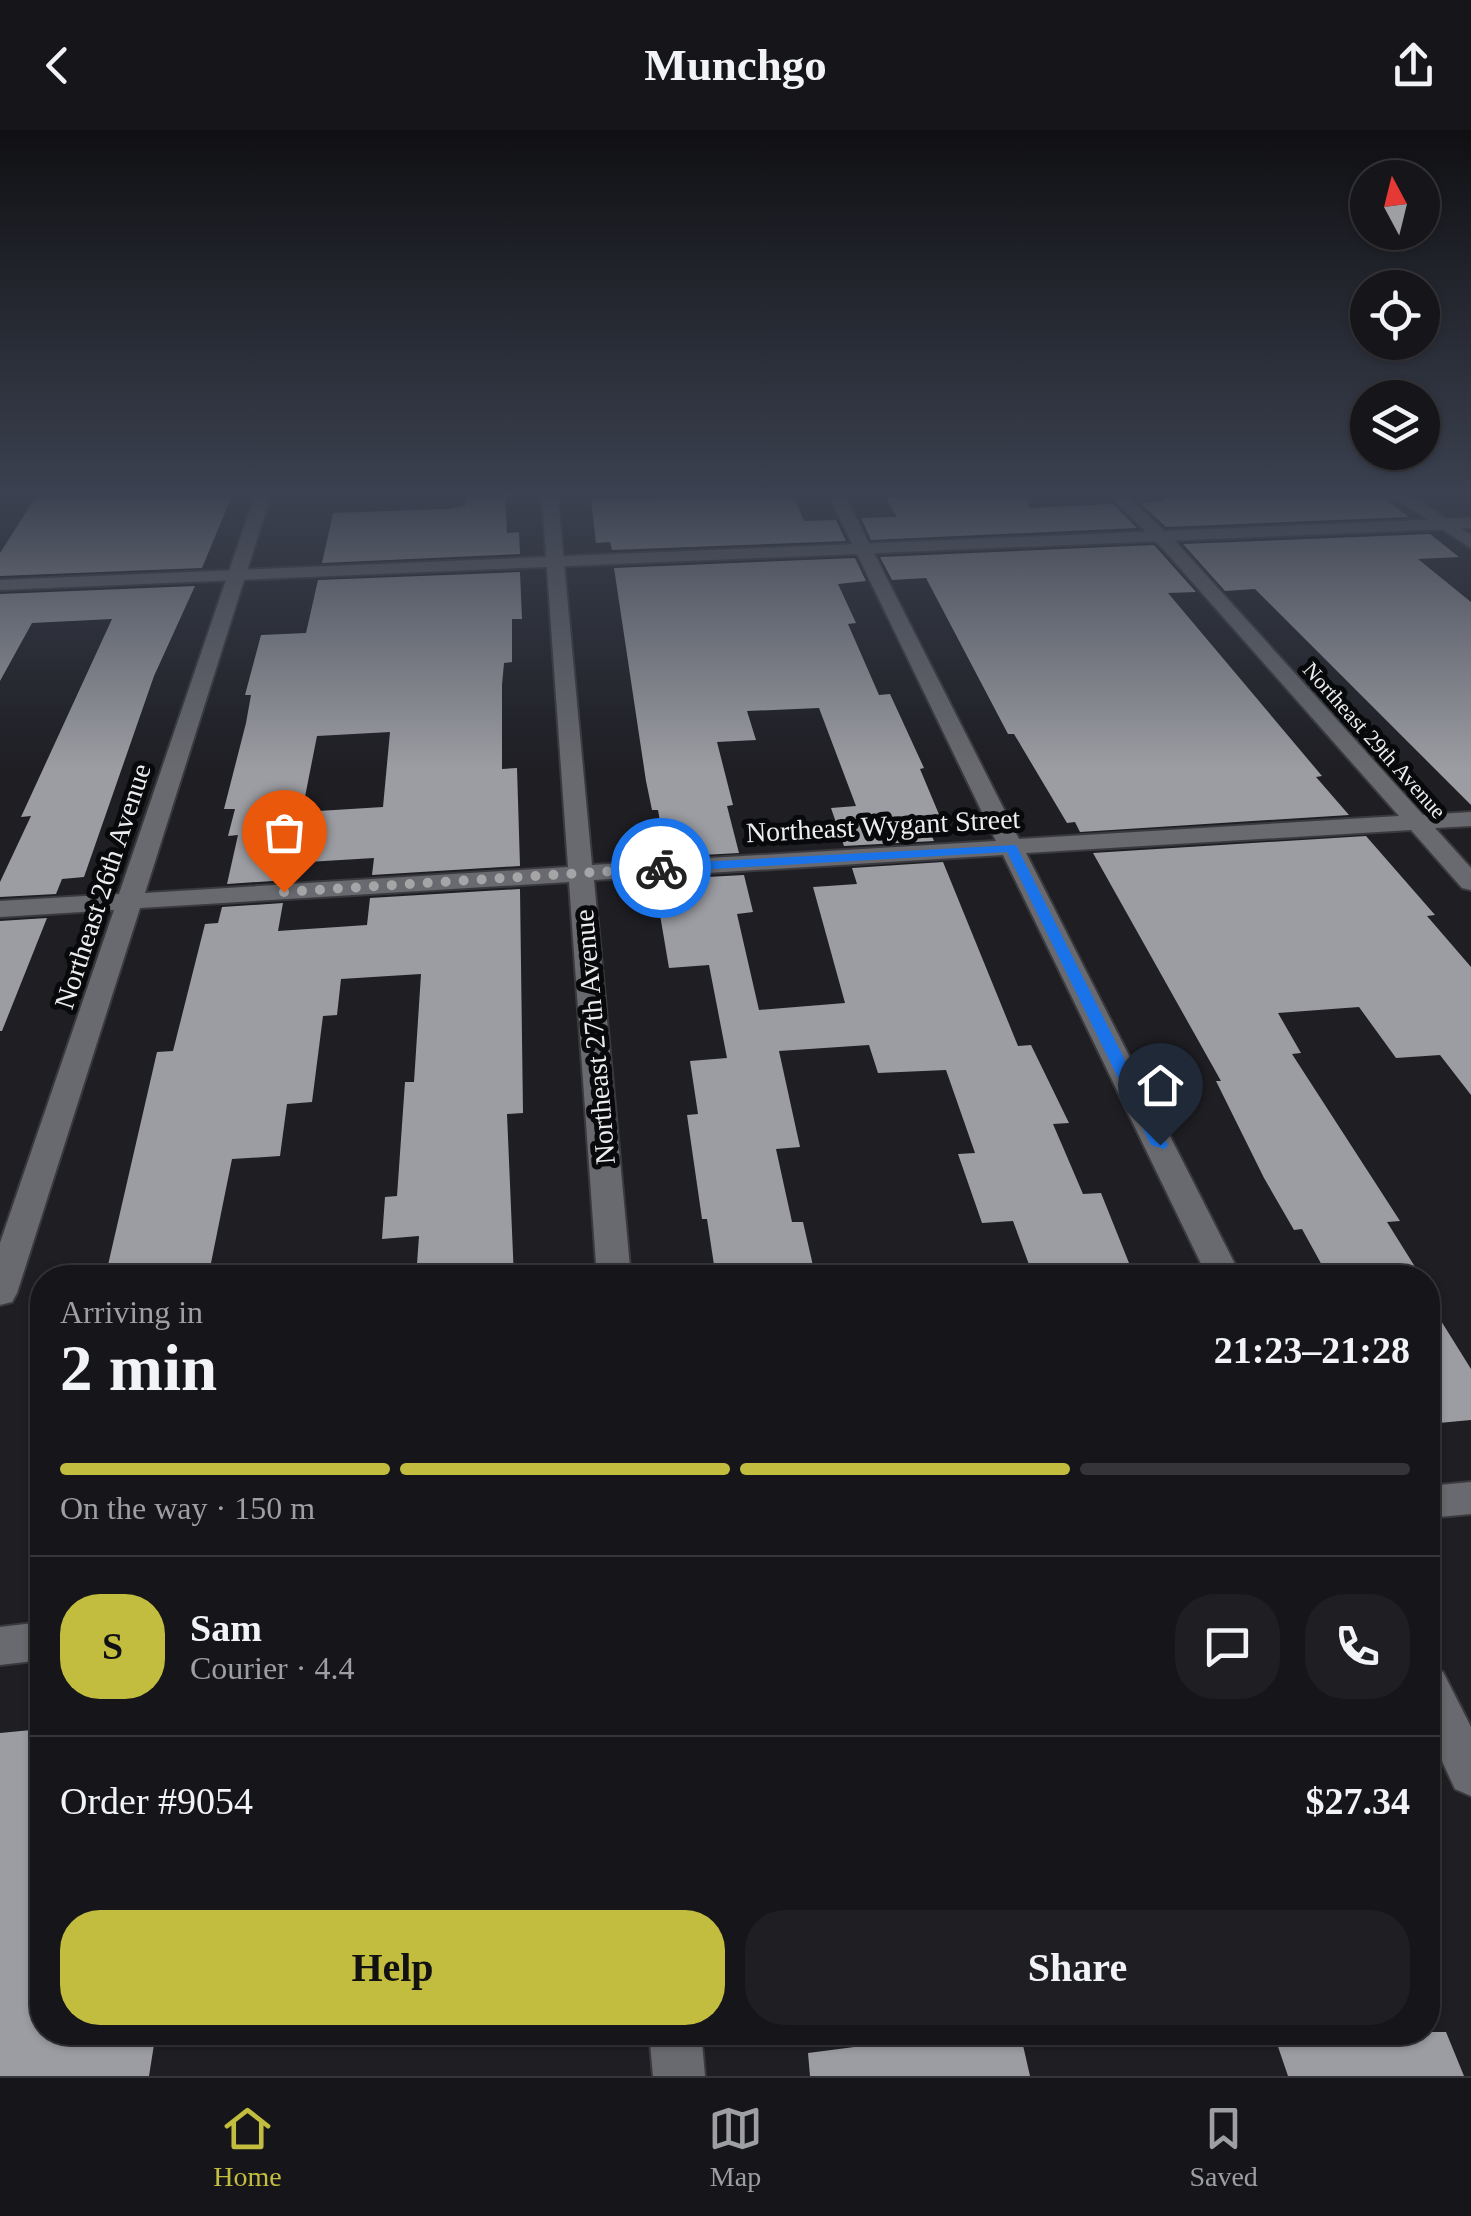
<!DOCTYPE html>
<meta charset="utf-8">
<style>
body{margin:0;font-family:"Times New Roman",serif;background:#1f1f23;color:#f1f3f6;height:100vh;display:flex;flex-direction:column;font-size:38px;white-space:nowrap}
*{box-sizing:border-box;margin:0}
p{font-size:32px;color:#9e9fa2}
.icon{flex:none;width:55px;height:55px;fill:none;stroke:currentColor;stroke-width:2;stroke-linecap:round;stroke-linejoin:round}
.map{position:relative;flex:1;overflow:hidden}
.details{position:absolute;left:30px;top:1135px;width:1410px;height:780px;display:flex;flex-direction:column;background:#16161a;border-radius:40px;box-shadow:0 2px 8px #0004,0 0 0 2px #353539}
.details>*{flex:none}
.needle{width:65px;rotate:353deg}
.buttons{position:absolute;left:1350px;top:30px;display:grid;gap:20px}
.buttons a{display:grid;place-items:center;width:90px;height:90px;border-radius:50%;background:#16161a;box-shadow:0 2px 8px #0004,0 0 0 2px #353539;font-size:50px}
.pin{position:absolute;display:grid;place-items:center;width:85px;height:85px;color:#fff;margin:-102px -42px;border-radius:50% 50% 50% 0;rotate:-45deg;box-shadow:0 0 10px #0007}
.pin .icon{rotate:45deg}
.courier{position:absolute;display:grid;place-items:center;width:100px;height:100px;margin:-50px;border:8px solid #1a73e8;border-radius:50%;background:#fff;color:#222;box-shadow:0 2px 12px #0007}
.head em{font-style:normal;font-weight:600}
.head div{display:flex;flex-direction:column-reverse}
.head{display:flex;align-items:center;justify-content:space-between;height:170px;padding:0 30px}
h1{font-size:65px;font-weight:600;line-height:75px}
.bar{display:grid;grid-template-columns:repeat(4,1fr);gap:15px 10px;align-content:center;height:120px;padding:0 30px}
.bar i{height:12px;border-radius:8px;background:#353539}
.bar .selected{background:#c2bd3f}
.bar p{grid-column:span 4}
.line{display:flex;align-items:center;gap:25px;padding:0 30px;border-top:2px solid #353539}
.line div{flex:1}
.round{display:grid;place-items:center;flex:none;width:105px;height:105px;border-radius:40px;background:#1f1f23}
.button{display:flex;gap:20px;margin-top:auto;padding:20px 30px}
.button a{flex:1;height:115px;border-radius:40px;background:#c2bd3f;color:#111;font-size:40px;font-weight:600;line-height:115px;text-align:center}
.button a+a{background:#1f1f23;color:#f1f3f6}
header{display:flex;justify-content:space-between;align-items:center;height:130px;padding:0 30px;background:#16161a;font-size:45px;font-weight:600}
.dock{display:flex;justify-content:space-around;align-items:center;height:140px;border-top:2px solid #353539;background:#16161a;font-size:28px;color:#9e9fa2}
.dock a{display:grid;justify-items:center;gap:5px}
.dock .selected{color:#c2bd3f}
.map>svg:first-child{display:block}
.building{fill:#9c9da2;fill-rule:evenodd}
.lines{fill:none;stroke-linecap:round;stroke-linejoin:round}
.street-casing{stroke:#3a3a3e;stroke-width:4}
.secondary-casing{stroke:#3a3a3e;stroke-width:4}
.street{fill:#696a6f;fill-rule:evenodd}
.secondary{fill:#696a6f;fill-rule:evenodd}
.route{fill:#1a73e8}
.done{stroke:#a5a5a8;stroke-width:10;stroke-dasharray:0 18}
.labels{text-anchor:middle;stroke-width:10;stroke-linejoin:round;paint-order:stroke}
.far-street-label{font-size:22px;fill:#ededf0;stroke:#08090a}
.street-label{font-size:28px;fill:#ededf0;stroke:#08090a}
</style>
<header><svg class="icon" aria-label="back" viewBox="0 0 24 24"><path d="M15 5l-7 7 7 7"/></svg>Munchgo<svg class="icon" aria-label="share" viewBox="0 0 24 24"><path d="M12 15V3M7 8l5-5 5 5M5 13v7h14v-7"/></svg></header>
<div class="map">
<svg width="1471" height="1946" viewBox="0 0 1471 1946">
<rect width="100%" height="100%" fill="#1e1e23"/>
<path class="building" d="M35 368H231L202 438 0 446V423Z
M465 368H505L507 403 519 402 520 424 322 433 333 383 448 379 465 376Z
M794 368 804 391 836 390 846 411 612 420 610 412 596 413 591 369Z
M886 368H1028L1029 378 1113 374 1137 398 871 410 861 388 897 387Z
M1163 368H1384L1409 387 1166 397 1140 373 1166 371Z
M1430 404 1459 427 1418 429 1471 472V675L1255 459 1225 461 1183 414Z
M1154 415 1196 462 1168 463 1322 646 1316 647 1349 685 1080 702 1075 692 1067 693 1014 604H1008L926 448 892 450 880 427Z
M855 428 866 451 838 454 856 493 848 494 879 565 890 564 924 638 920 639 943 694 927 695 934 711 844 716 831 678 856 676 819 578 747 581 756 610 717 612 733 675 727 676 739 723 666 727 658 680H652L646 651 614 438Z
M520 442 522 489H512V532L504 533 502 555V639L517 638 520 736 372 745 374 728 291 733 288 750 227 754 238 705 228 706 235 679H224L246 593 251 565H245L261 505 306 503 318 450ZM390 602 383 677 302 682 317 606Z
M195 456 154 546 84 747 62 749 56 764 0 767V752L31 686 21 687 112 489 32 493 0 551V464Z
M1366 706 1435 785 1427 786 1471 837V965L1440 925 1396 928 1359 877 1278 883 1301 923 1292 924 1400 1091 1387 1092 1422 1148H1329L1302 1099 1294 1100 1264 1048 1216 951H1221L1093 723Z
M943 732 1018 916 1031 915 1069 993 1053 994 1083 1064 1101 1063 1135 1148H1034L1013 1091 982 1093 958 1024 975 1023 946 940 878 943 869 915 779 921 800 1017 776 1019 792 1092H803L814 1140 716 1148 707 1089H702L687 985 698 984 690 931 727 928 709 835 669 838 657 767 672 766 669 749 744 745 753 782 737 784 759 880 845 873 813 757 857 754 852 738Z
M520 759 523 983 507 984 514 1148H416L419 1106 382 1109 385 1067 397 1066 405 952H414L421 844 341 849 337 885 323 886 312 972 287 974 280 1026 232 1029 208 1148H105L157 922 173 921 205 794 218 793 222 777 283 773 278 801 367 795 370 768Z
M47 788 2 901H0V791Z
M1428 1170 1471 1239V1290L1428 1294Z
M42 1599V1902H156L149 1946H0V1603Z
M970 1902H1020L1030 1946H810L808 1923Z
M1273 1902H1446L1464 1946H1288Z"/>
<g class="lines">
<g class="street-casing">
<path id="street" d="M254 368H270L145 763 568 737 542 368H558L592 735 996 711 830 368H846L1019 709 1399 686 1164 420 1112 368H1129L1176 412 1423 685 1471 682V696L1435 698 1471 738V760L1462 758 1411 700 1026 723 1242 1148H1208L1003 725 594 750 631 1148H597L569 752 140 778 17 1163 12 1172 0 1175V1113L114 780 0 787V771L119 764Z
M1395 368H1414L1471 405V418Z
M1471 1352V1384L1428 1388V1356Z
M42 1492V1530L0 1535V1497Z
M1428 1536 1443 1542 1471 1597V1666L1455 1659 1428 1601Z
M649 1902H701L705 1946H653Z"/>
</g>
<g class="secondary-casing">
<path id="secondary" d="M1471 388V398L0 460V450Z"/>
</g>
<use href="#street" class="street"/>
<use href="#secondary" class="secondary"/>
</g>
<linearGradient id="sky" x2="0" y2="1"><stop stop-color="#101013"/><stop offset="0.57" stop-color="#3b4150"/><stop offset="1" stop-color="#3b4150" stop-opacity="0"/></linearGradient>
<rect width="1471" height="640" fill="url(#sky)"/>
<path class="route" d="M1016 715 1168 1015 1165 1019 1151 1015 1007 722 661 742 655 738 661 734Z"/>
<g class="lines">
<path class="done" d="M284 762 661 738"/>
</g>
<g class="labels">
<g class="far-street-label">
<text transform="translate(1375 610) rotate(48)" y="8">Northeast 29th Avenue</text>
</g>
<g class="street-label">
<text transform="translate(883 695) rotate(-3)" y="10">Northeast Wygant Street</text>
<text transform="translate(102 756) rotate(-72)" y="10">Northeast 26th Avenue</text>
<text transform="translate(594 907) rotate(-95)" y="10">Northeast 27th Avenue</text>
</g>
</g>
</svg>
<div class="buttons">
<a><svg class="needle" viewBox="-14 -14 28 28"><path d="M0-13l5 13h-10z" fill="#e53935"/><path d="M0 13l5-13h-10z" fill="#9e9fa2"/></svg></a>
<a><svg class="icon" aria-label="locate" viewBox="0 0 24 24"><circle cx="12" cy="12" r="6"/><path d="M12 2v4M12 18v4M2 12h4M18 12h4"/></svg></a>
<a><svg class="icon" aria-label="layers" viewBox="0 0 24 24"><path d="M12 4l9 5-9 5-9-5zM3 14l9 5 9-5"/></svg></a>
</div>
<div class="pin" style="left:284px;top:762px;background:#ea580c"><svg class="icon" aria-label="bag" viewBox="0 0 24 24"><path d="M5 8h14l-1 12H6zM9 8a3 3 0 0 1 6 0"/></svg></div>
<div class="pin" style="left:1160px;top:1015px;background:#1f2937"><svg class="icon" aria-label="home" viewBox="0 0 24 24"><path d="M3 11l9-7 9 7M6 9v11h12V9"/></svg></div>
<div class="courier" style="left:661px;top:738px"><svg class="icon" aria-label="bike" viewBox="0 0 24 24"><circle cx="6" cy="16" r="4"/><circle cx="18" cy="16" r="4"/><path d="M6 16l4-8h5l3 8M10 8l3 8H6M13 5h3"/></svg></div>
<section class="details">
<div class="head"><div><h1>2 min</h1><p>Arriving in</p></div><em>21:23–21:28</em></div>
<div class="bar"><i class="selected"></i><i class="selected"></i><i class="selected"></i><i></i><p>On the way · 150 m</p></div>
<div class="line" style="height:180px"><b class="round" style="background:#c2bd3f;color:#111">S</b><div><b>Sam</b><p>Courier · 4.4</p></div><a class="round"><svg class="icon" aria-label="chat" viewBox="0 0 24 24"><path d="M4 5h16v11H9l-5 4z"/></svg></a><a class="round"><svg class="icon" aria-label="phone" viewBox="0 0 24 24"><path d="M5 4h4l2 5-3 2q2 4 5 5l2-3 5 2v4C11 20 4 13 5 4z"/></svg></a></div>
<div class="line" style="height:130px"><div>Order #9054</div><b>$27.34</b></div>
<div class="button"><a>Help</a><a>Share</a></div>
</section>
</div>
<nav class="dock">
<a class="selected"><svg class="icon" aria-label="home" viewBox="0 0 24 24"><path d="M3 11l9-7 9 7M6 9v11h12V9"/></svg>Home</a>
<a><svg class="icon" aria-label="map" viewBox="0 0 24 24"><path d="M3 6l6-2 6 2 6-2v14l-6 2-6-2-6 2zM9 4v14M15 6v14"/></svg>Map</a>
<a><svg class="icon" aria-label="saved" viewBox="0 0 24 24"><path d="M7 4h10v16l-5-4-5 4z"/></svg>Saved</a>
</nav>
